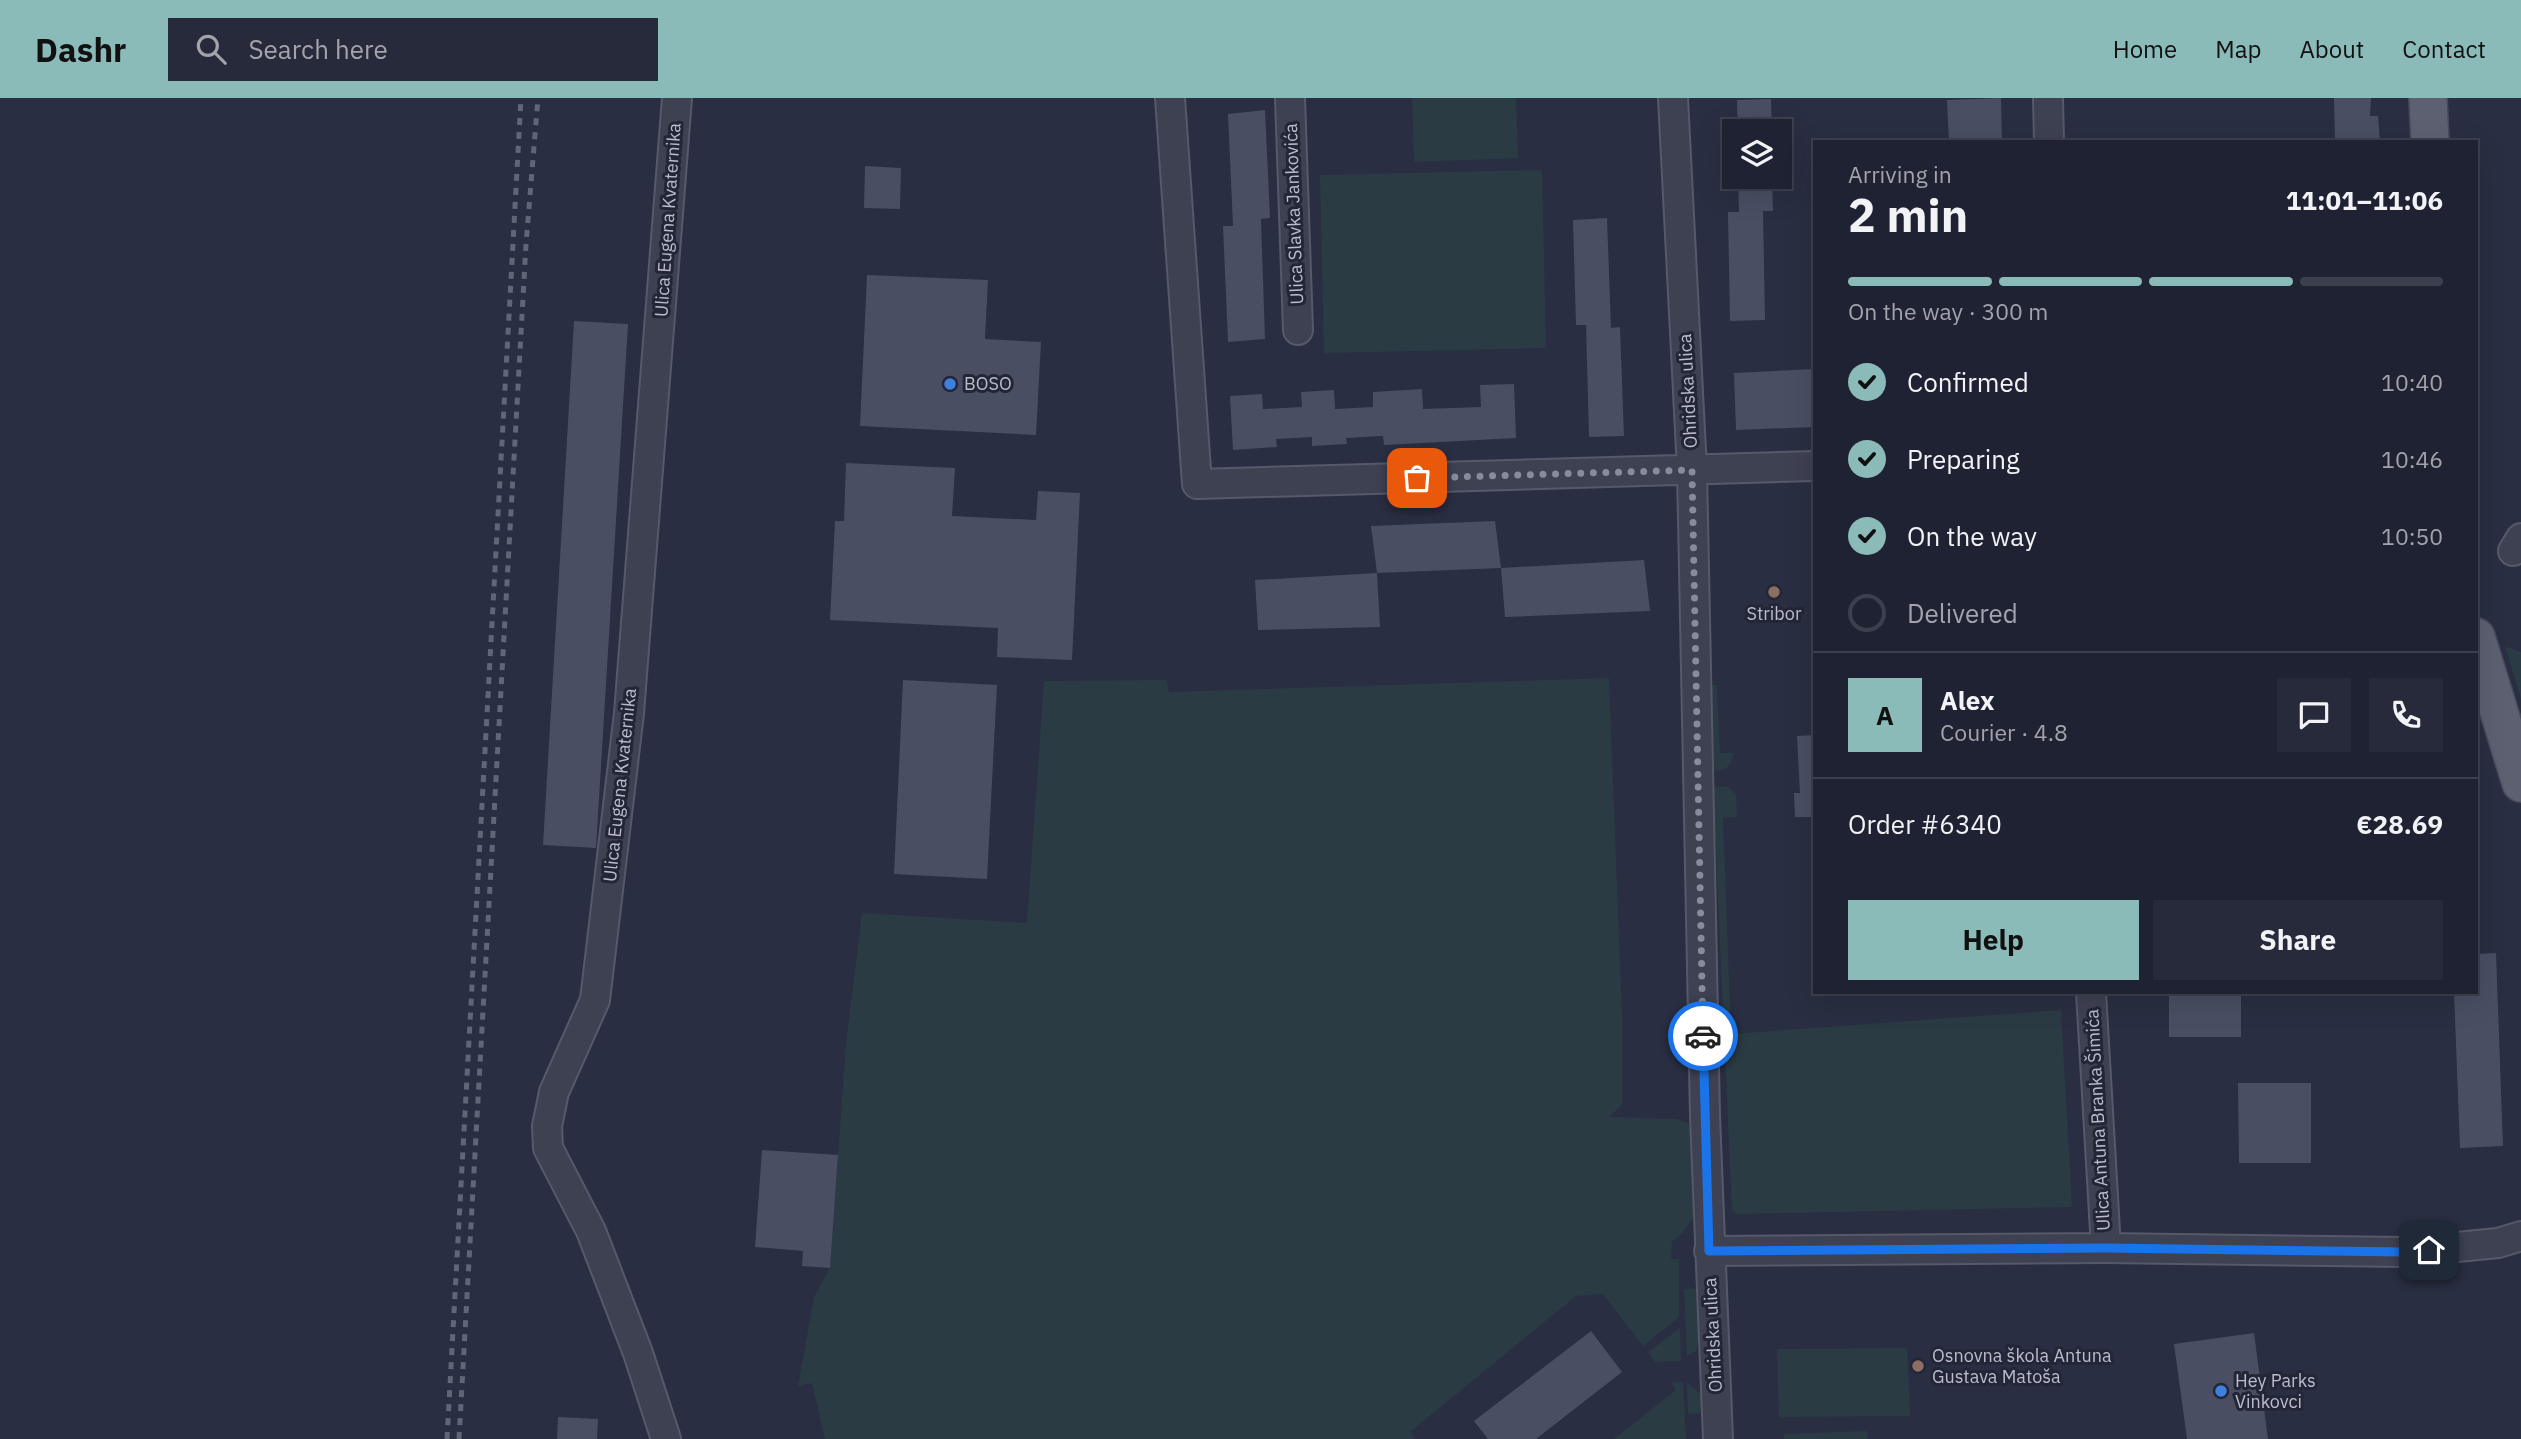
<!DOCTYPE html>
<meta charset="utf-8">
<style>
body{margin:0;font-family:"IBM Plex Sans",sans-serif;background:#272a3a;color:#f1f3f6;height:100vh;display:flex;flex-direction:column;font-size:26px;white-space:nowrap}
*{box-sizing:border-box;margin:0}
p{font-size:23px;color:#a1a4ac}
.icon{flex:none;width:38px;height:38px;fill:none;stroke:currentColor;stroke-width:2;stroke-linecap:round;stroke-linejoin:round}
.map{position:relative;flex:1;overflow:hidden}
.drawer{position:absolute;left:1813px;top:42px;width:665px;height:854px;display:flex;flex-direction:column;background:#1f2232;border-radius:0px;box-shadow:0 7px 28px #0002,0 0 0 2px #3c3f4d}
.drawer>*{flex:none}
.controls{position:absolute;left:1722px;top:21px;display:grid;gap:14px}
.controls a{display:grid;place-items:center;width:70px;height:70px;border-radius:0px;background:#1f2232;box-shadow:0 7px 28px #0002,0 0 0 2px #3c3f4d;font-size:35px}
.pin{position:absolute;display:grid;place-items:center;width:60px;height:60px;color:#fff;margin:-30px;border-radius:14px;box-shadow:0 4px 10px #0006}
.courier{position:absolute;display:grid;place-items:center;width:70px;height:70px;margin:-35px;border:5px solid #1a73e8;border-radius:50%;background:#fff;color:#222;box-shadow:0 2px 9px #0007}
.overview em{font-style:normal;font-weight:800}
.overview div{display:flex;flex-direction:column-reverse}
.overview{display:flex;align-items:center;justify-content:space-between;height:119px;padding:0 35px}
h1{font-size:46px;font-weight:800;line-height:52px}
.bar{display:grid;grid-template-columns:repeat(4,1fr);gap:10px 7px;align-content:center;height:84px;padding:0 35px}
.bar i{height:9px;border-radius:5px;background:#3c3f4d}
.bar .current{background:#8bbbb9}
.bar p{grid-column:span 4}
.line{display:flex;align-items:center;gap:18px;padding:0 35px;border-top:2px solid #3c3f4d}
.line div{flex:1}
.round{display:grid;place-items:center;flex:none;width:74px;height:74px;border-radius:0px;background:#272a3a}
ol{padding:0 35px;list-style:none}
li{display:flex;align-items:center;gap:21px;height:77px}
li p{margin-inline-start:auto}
li .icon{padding:7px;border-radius:50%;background:#8bbbb9;color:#111;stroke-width:4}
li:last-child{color:#a1a4ac}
li i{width:38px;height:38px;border:4px solid #3c3f4d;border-radius:50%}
.primary-button{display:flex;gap:14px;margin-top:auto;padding:14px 35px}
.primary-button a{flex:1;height:80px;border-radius:0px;background:#8bbbb9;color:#111;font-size:28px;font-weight:800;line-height:80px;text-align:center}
.primary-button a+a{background:#272a3a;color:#f1f3f6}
header{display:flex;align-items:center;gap:42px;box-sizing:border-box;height:98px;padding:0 35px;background:#8bbbb9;color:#111}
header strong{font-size:33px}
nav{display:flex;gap:38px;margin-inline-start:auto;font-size:24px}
.search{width:490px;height:63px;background:#272a3a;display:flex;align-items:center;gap:18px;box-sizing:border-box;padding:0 24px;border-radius:0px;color:#a1a4ac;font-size:26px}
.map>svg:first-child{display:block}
.green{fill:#2b3b43}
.building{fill:#494e63}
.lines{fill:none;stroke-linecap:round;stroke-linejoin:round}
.minor-casing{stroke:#565969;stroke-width:32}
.major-casing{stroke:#474a5b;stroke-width:40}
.minor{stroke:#3e4152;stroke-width:28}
.major{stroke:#5c6071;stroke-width:37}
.rail{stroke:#606578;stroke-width:5;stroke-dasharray:7 7;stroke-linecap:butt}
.done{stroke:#888b9c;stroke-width:7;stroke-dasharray:0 12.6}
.route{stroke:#1a73e8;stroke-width:9}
.shop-dot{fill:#3f7fe0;stroke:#222637;stroke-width:2.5}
.education-dot{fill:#8d6e63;stroke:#222637;stroke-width:2.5}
.labels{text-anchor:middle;stroke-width:6;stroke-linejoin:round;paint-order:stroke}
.street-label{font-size:18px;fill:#bbbdcc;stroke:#222637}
.poi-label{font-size:18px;fill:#bbbdcc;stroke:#222637;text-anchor:start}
</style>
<header>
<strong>Dashr</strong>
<div class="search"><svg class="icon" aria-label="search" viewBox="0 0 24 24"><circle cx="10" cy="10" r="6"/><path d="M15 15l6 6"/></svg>Search here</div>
<nav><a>Home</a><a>Map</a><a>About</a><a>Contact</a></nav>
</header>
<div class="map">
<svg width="2521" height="1341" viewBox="0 0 2521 1341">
<rect width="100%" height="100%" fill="#292e42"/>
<path class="green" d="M1412 0H1516L1518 60 1414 64Z
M1542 72 1546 250 1324 255 1320 77Z
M2505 548 2521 554V601Z
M1609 580 1622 917V1006L1609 1019 1677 1021 1688 1025 1693 1034 1694 1119 1679 1139 1672 1143 1671 1161H1679V1219L1643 1248 1603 1196 1576 1198 1410 1334 1415 1341H825L812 1285 798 1288 814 1199 830 1170 846 945 862 815 1027 825 1044 583 1167 582 1169 594Z
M1711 587H1717L1720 655H1734C1731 667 1727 673 1714 673Z
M1713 688 1728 689 1736 696 1737 719 1723 720 1731 936 2061 912 2072 1109 1738 1116 1732 1112Z
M1700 1190V1239L1696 1253 1687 1258 1684 1191Z
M1680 1230 1681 1263 1655 1264 1648 1254Z
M1907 1250 1910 1318 1779 1319 1777 1251Z
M1671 1284H1683L1686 1341H1614L1676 1292Z
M1687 1285 1702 1297 1704 1315 1688 1316Z
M1867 1333 1868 1341H1784V1336Z"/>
<path class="building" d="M2001 0 2002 44H1949L1947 2Z
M2334 0H2371L2370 18H2378L2380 44H2335Z
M1771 1 1772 33H1738L1737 2Z
M1265 12 1270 120 1261 121 1265 241 1228 244 1223 128H1233L1228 16Z
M865 68 901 70 900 111 864 110Z
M1738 79H1772L1773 113H1763L1765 222 1730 223 1728 114H1739Z
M1607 120 1611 230 1620 229 1624 338 1589 339 1586 227H1576L1573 122Z
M867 177 988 182 985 241 1041 244 1036 337 860 328Z
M574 223 628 226 596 750 543 747Z
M1815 271V329L1736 332 1734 275Z
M1514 286 1516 340 1384 347 1383 338 1346 340 1347 346 1312 348V339L1276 341 1277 349 1233 352 1230 298 1262 296 1263 311 1302 309 1301 294 1334 292 1335 311 1373 309V294L1422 291 1423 311 1481 309 1480 287Z
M846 365 955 370 952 418 1036 422 1038 393 1080 395 1072 562 997 559 998 530 830 522 835 423H844Z
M1495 423 1501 470 1377 475 1371 428Z
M1644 462 1650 513 1505 519 1501 470Z
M1377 475 1380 529 1258 532 1255 482Z
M903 582 997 587 987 781 894 776Z
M1815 637V719H1795L1794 695H1800L1797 638Z
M2496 855 2503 1048 2460 1050 2454 894H2476V856Z
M2169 894H2241V939H2169Z
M2238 985H2311V1065H2239Z
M762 1052 838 1057 830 1170 802 1168 803 1153 755 1149Z
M1591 1233 1622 1274 1536 1341H1488L1474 1323Z
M2254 1235 2268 1341H2187L2174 1246Z
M558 1319 598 1321 597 1341H557Z"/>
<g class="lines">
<g class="minor-casing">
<path id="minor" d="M1170 0 1197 386 1815 368
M1290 0 1298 232
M1673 0 1692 372 1705 1018 1718 1341
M2048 0 2049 44
M2513 453 2521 440
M2091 894 2106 1150
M1709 1153 2106 1150 2406 1154 2498 1145 2521 1138
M666 1341 638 1255 591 1133 548 1050 547 1028 554 994 595 902 629 615 677 0"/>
</g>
<g class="major-casing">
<path id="major" d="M2428 0 2430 44
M2476 539 2521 685"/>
</g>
<use href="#minor" class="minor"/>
<use href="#major" class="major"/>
<path class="rail" d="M447 1341 521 0
M459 1341 526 146 538 0"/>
</g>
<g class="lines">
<path class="done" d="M1417 380 1692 372 1703 938"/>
<path class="route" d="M1703 938 1709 1153 2106 1150 2406 1154 2429 1152"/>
</g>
<g class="shop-dot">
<circle cx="950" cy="286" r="7"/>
<circle cx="2221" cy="1293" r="7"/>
</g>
<g class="education-dot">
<circle cx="1774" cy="494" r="7"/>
<circle cx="1918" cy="1268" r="7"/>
</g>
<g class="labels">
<g class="street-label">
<text transform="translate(1294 116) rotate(-92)" y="6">Ulica Slavka Jankovića</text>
<text transform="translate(668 122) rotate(-86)" y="6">Ulica Eugena Kvaternika</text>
<text transform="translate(1688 293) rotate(-93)" y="6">Ohridska ulica</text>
<text transform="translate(620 687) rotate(-84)" y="6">Ulica Eugena Kvaternika</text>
<text transform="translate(2098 1022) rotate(-93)" y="6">Ulica Antuna Branka Šimića</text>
<text transform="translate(1713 1237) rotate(-93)" y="6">Ohridska ulica</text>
</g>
<g class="poi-label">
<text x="964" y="292">BOSO</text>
<text x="1774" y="522" text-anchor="middle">Stribor</text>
<text x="1932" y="1264">Osnovna škola Antuna<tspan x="1932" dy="21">Gustava Matoša</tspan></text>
<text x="2235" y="1289">Hey Parks<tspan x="2235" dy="21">Vinkovci</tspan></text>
</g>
</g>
</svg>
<div class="controls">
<a><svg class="icon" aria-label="layers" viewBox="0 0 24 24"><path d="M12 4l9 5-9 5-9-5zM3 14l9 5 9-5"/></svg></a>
</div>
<div class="pin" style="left:1417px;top:380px;background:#ea580c"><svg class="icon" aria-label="bag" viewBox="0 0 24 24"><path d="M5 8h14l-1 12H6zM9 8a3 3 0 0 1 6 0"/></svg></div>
<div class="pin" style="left:2429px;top:1152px;background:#1f2937"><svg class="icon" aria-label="home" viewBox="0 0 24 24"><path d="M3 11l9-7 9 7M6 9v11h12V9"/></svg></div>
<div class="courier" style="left:1703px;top:938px"><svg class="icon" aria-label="car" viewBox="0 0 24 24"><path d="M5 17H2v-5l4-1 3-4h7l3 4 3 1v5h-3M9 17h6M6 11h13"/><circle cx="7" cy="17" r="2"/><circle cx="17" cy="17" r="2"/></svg></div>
<section class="drawer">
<div class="overview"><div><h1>2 min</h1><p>Arriving in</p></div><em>11:01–11:06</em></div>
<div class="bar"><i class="current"></i><i class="current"></i><i class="current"></i><i></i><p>On the way · 300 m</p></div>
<ol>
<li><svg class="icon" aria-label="check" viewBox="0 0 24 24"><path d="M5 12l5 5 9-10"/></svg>Confirmed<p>10:40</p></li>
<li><svg class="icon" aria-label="check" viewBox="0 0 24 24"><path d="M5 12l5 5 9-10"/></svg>Preparing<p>10:46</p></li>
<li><svg class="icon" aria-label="check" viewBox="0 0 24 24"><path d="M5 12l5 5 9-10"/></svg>On the way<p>10:50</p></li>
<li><i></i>Delivered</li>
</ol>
<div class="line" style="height:126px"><b class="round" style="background:#8bbbb9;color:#111">A</b><div><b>Alex</b><p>Courier · 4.8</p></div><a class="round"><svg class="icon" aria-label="chat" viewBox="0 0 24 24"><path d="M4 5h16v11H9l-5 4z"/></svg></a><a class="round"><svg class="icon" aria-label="phone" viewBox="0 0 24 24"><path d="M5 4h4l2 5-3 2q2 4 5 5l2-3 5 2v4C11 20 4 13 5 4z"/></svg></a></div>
<div class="line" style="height:91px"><div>Order #6340</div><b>€28.69</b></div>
<div class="primary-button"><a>Help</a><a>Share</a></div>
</section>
</div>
